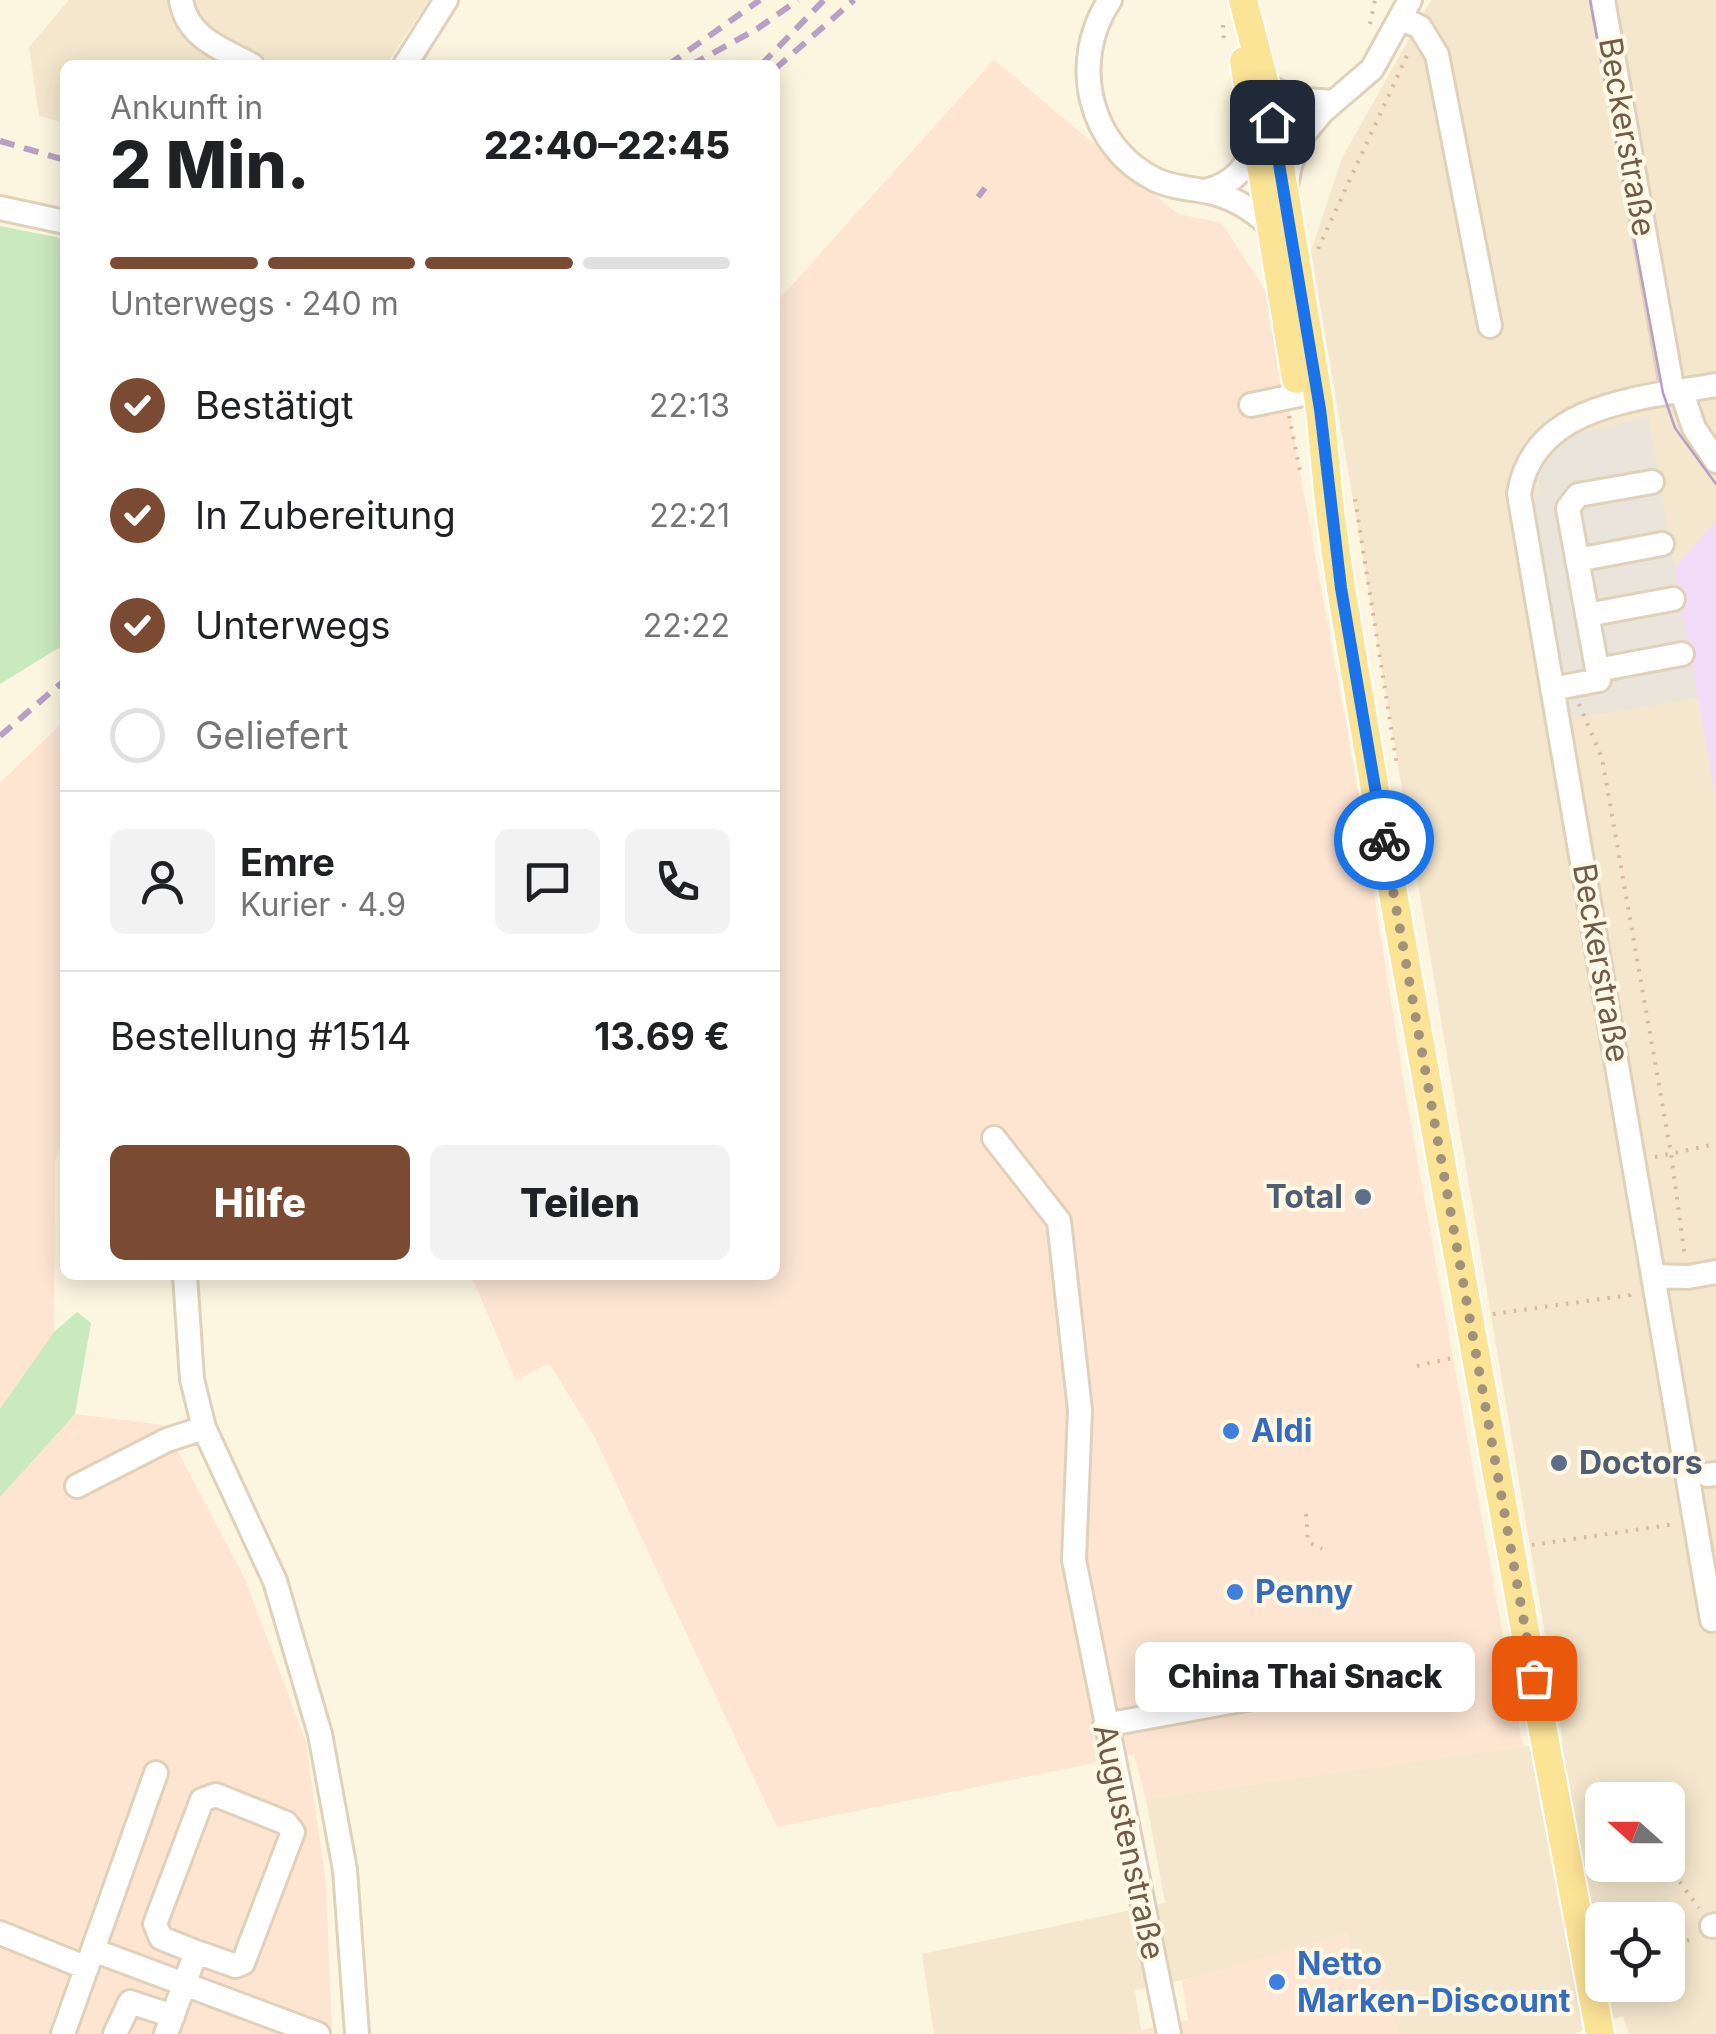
<!DOCTYPE html>
<html lang="de">
<meta charset="utf-8">
<style>
body{margin:0;font-family:Inter,sans-serif;background:#f2f2f2;color:#202124;height:100vh;display:flex;flex-direction:column;font-size:38px;white-space:nowrap}
*{box-sizing:border-box;margin:0}
p{font-size:32px;color:#757577}
.icon{flex:none;width:55px;height:55px;fill:none;stroke:currentColor;stroke-width:2;stroke-linecap:round;stroke-linejoin:round}
.map{position:relative;flex:1;overflow:hidden}
.side{position:absolute;left:60px;top:60px;width:720px;height:1220px;display:flex;flex-direction:column;background:#fff;border-radius:15px;box-shadow:0 5px 25px #0003}
.side>*{flex:none}
.needle{width:65px;rotate:291deg}
.tools{position:absolute;left:1585px;top:1782px;display:grid;gap:20px}
.tools a{display:grid;place-items:center;width:100px;height:100px;border-radius:15px;background:#fff;box-shadow:0 5px 25px #0003;font-size:50px}
.pin{position:absolute;display:grid;place-items:center;width:85px;height:85px;color:#fff;margin:-42px;border-radius:20px;box-shadow:0 5px 15px #0006}
.courier{position:absolute;display:grid;place-items:center;width:100px;height:100px;margin:-50px;border:8px solid #1a73e8;border-radius:50%;background:#fff;color:#222;box-shadow:0 2px 12px #0007}
.bubble{position:absolute;height:70px;border-radius:15px;background:#fff;box-shadow:0 5px 25px #0003;font-size:32px;font-weight:800;line-height:70px;text-align:center}
.summary em{font-style:normal;font-weight:800}
.summary div{display:flex;flex-direction:column-reverse}
.summary{display:flex;align-items:center;justify-content:space-between;height:170px;padding:0 50px}
h1{font-size:65px;font-weight:800;line-height:75px}
.bar{display:grid;grid-template-columns:repeat(4,1fr);gap:15px 10px;align-content:center;height:120px;padding:0 50px}
.bar i{height:12px;border-radius:8px;background:#e0e0e0}
.bar .selected{background:#7a4b32}
.bar p{grid-column:span 4}
.line{display:flex;align-items:center;gap:25px;padding:0 50px;border-top:2px solid #e0e0e0}
.line div{flex:1}
.round{display:grid;place-items:center;flex:none;width:105px;height:105px;border-radius:15px;background:#f2f2f2}
ol{padding:0 50px;list-style:none}
li{display:flex;align-items:center;gap:30px;height:110px}
li p{margin-inline-start:auto}
li .icon{padding:10px;border-radius:50%;background:#7a4b32;color:#fff;stroke-width:4}
li:last-child{color:#757577}
li i{width:55px;height:55px;border:5px solid #e0e0e0;border-radius:50%}
.button{display:flex;gap:20px;margin-top:auto;padding:20px 50px}
.button a{flex:1;height:115px;border-radius:15px;background:#7a4b32;color:#fff;font-size:40px;font-weight:800;line-height:115px;text-align:center}
.button a+a{background:#f2f2f2;color:#202124}
.map>svg:first-child{display:block}
.residential{fill:#f4e7cd;fill-rule:evenodd}
.commercial{fill:#fde5d2}
.industrial{fill:#eae4db}
.education{fill:#f2dcf8}
.green{fill:#c9e9be}
.lines{fill:none;stroke-linecap:round;stroke-linejoin:round}
.minor-casing{stroke:#e0d1bb;stroke-width:28}
.major-casing{stroke:#fff;stroke-width:32}
.path{stroke:#d6ba9a;stroke-width:4;stroke-dasharray:2.5 8;stroke-linecap:butt}
.minor{stroke:#fff;stroke-width:22}
.major{stroke:#fce496;stroke-width:28}
.tram{stroke:#b89fc4;stroke-width:2.5}
.rail{stroke:#b89fc4;stroke-width:6;stroke-dasharray:15 10;stroke-linecap:butt}
.done{stroke:#a2927c;stroke-width:10;stroke-dasharray:0 18}
.route{stroke:#1a73e8;stroke-width:12}
.service-dot{fill:#5c6f8a;stroke:#fff8e5;stroke-width:4}
.shop-dot{fill:#3f7fe0;stroke:#fff8e5;stroke-width:4}
.labels{text-anchor:middle;stroke-width:8;stroke-linejoin:round;paint-order:stroke}
.street-label{font-size:32px;fill:#725c47;stroke:#fff8e5}
.service-label{font-size:32px;font-weight:bold;fill:#4e5e75;stroke:#fff8e5;text-anchor:end}
.shop-label{font-size:32px;font-weight:bold;fill:#366cbe;stroke:#fff8e5;text-anchor:start}
</style>
<div class="map">
<svg width="1716" height="2034" viewBox="0 0 1716 2034">
<rect width="100%" height="100%" fill="#fcf5df"/>
<path class="residential" d="M69 0H429L386 65H65V123L39 116 29 47Z
M1431 0H1716V2034H1629L1623 2016 1573 2034H1398L1380 1972 1358 1977 1347 1933 1211 1974 1135 1990 1141 2030 1122 2034H934L922 1954 1165 1903 1146 1799 1563 1741 1311 251 1342 158ZM1602 1800H1668V1865H1602ZM1602 1920H1668V1985H1602Z"/>
<path class="commercial" d="M994 60 1178 214 1222 223 1268 295 1357 785 1405 1091 1523 1747 1146 1799 1134 1755 777 1827 594 1436 549 1363 516 1380 471 1275H775V304Z
M59 726 65 733V1132L55 1162 54 1332 0 1409V783Z
M75 1414 164 1425 245 1579 306 1742 326 1883 332 2034H0V1497Z
M1348 1932 1358 1976 1380 1972 1399 2034H1122L1188 2020 1182 1981Z"/>
<path class="industrial" d="M1648 417 1698 698 1571 719 1534 515 1540 474 1553 451 1575 434Z"/>
<path class="education" d="M1716 521V802L1675 567Z"/>
<path class="green" d="M0 226 65 239V644L0 684Z
M77 1312 91 1323 75 1414 0 1497V1409L54 1332Z"/>
<g class="lines">
<g class="minor-casing">
<path id="minor" d="M181 0C187 38 222 49 252 65
M1110 0C1069 61 1088 147 1156 180 1173 188 1190 188 1209 192 1232 197 1252 209 1269 225
M1603 0 1673 392
M1400 18 1420 27 1437 55 1490 326
M405 65 446 0
M1265 85 1294 99 1333 102
M1286 187 1290 165 1302 136 1322 112 1372 69 1410 0
M1205 191C1233 184 1249 168 1254 140
M0 208 65 222
M1681 390 1694 428 1716 461
M1251 405 1299 395
M1577 560 1662 544
M1587 615 1673 599
M1597 670 1682 654
M1552 689 1599 680 1568 508 1578 495 1652 482
M994 1138 1059 1221 1080 1410 1074 1560 1169 2034
M185 1275 192 1379 204 1428 275 1581 320 1734 345 1870 357 2034
M1656 1276 1688 1277 1716 1272
M1707 1475 1716 1474
M77 1486 167 1440 204 1428
M1712 1620 1519 494C1533 403 1643 398 1716 385
M1105 1725 1323 1685
M1712 1926 1716 1925
M0 1933 87 1968
M93 1950 318 2034
M63 2034 156 1773
M115 2034 130 2002 173 2016
M166 2034 196 1952 161 1938 155 1924 202 1800 216 1795 286 1823 293 1832 243 1963 236 1966 196 1952"/>
</g>
<g class="major-casing">
<path id="major" d="M1243 0 1265 85 1285 196 1320 409 1330 511 1341 588 1381 826 1543 1731 1600 2034
M1244 61 1296 379"/>
</g>
<path class="path" d="M1370 24 1375 0
M1223 25 1224 45
M1318 249 1410 49
M1289 416 1301 476
M1355 499 1397 766
M1579 704 1602 758 1671 1154 1685 1258
M1655 1157 1716 1144
M1493 1314 1630 1295 1636 1290
M1417 1366 1452 1358
M1306 1514 1308 1542 1322 1549
M1532 1545 1676 1524
M1667 1865 1699 1908
M1668 1950 1694 1937"/>
<use href="#minor" class="minor"/>
<use href="#major" class="major"/>
<path class="tram" d="M1590 0 1663 393 1675 428 1716 484"/>
<path class="rail" d="M668 65 760 0
M691 65 757 29 798 0
M761 65 824 0
M775 69 854 0
M0 141 65 160
M978 197 985 188
M0 736 65 680"/>
</g>
<g class="lines">
<path class="done" d="M1384 840 1534 1678"/>
<path class="route" d="M1272 122 1320 409 1341 588 1384 840"/>
</g>
<g class="service-dot">
<circle cx="1363" cy="1197" r="10"/>
<circle cx="1559" cy="1463" r="10"/>
</g>
<g class="shop-dot">
<circle cx="1231" cy="1431" r="10"/>
<circle cx="1235" cy="1592" r="10"/>
<circle cx="1277" cy="1982" r="10"/>
</g>
<g class="labels">
<g class="street-label">
<text transform="translate(1627 137) rotate(80)" y="11">Beckerstraße</text>
<text transform="translate(1601 963) rotate(80)" y="11">Beckerstraße</text>
<text transform="translate(1129 1842) rotate(78)" y="11">Augustenstraße</text>
</g>
<g class="service-label">
<text x="1343" y="1208">Total</text>
<text x="1579" y="1474" text-anchor="start">Doctors</text>
</g>
<g class="shop-label">
<text x="1251" y="1442">Aldi</text>
<text x="1255" y="1603">Penny</text>
<text x="1297" y="1975">Netto<tspan x="1297" dy="37">Marken-Discount</tspan></text>
</g>
</g>
</svg>
<div class="tools">
<a><svg class="needle" viewBox="-14 -14 28 28"><path d="M0-13l5 13h-10z" fill="#e53935"/><path d="M0 13l5-13h-10z" fill="#757577"/></svg></a>
<a><svg class="icon" aria-label="locate" viewBox="0 0 24 24"><circle cx="12" cy="12" r="6"/><path d="M12 2v4M12 18v4M2 12h4M18 12h4"/></svg></a>
</div>
<div class="pin" style="left:1534px;top:1678px;background:#ea580c"><svg class="icon" aria-label="bag" viewBox="0 0 24 24"><path d="M5 8h14l-1 12H6zM9 8a3 3 0 0 1 6 0"/></svg></div>
<div class="pin" style="left:1272px;top:122px;background:#1f2937"><svg class="icon" aria-label="home" viewBox="0 0 24 24"><path d="M3 11l9-7 9 7M6 9v11h12V9"/></svg></div>
<div class="courier" style="left:1384px;top:840px"><svg class="icon" aria-label="bike" viewBox="0 0 24 24"><circle cx="6" cy="16" r="4"/><circle cx="18" cy="16" r="4"/><path d="M6 16l4-8h5l3 8M10 8l3 8H6M13 5h3"/></svg></div>
<div class="bubble" style="left:1135px;top:1642px;width:340px">China Thai Snack</div>
<section class="side">
<div class="summary"><div><h1>2 Min.</h1><p>Ankunft in</p></div><em>22:40–22:45</em></div>
<div class="bar"><i class="selected"></i><i class="selected"></i><i class="selected"></i><i></i><p>Unterwegs · 240 m</p></div>
<ol>
<li><svg class="icon" aria-label="check" viewBox="0 0 24 24"><path d="M5 12l5 5 9-10"/></svg>Bestätigt<p>22:13</p></li>
<li><svg class="icon" aria-label="check" viewBox="0 0 24 24"><path d="M5 12l5 5 9-10"/></svg>In Zubereitung<p>22:21</p></li>
<li><svg class="icon" aria-label="check" viewBox="0 0 24 24"><path d="M5 12l5 5 9-10"/></svg>Unterwegs<p>22:22</p></li>
<li><i></i>Geliefert</li>
</ol>
<div class="line" style="height:180px"><a class="round"><svg class="icon" aria-label="person" viewBox="0 0 24 24"><circle cx="12" cy="8" r="4"/><path d="M4 21q1-7 8-7t8 7"/></svg></a><div><b>Emre</b><p>Kurier · 4.9</p></div><a class="round"><svg class="icon" aria-label="chat" viewBox="0 0 24 24"><path d="M4 5h16v11H9l-5 4z"/></svg></a><a class="round"><svg class="icon" aria-label="phone" viewBox="0 0 24 24"><path d="M5 4h4l2 5-3 2q2 4 5 5l2-3 5 2v4C11 20 4 13 5 4z"/></svg></a></div>
<div class="line" style="height:130px"><div>Bestellung #1514</div><b>13.69 €</b></div>
<div class="button"><a>Hilfe</a><a>Teilen</a></div>
</section>
</div>
